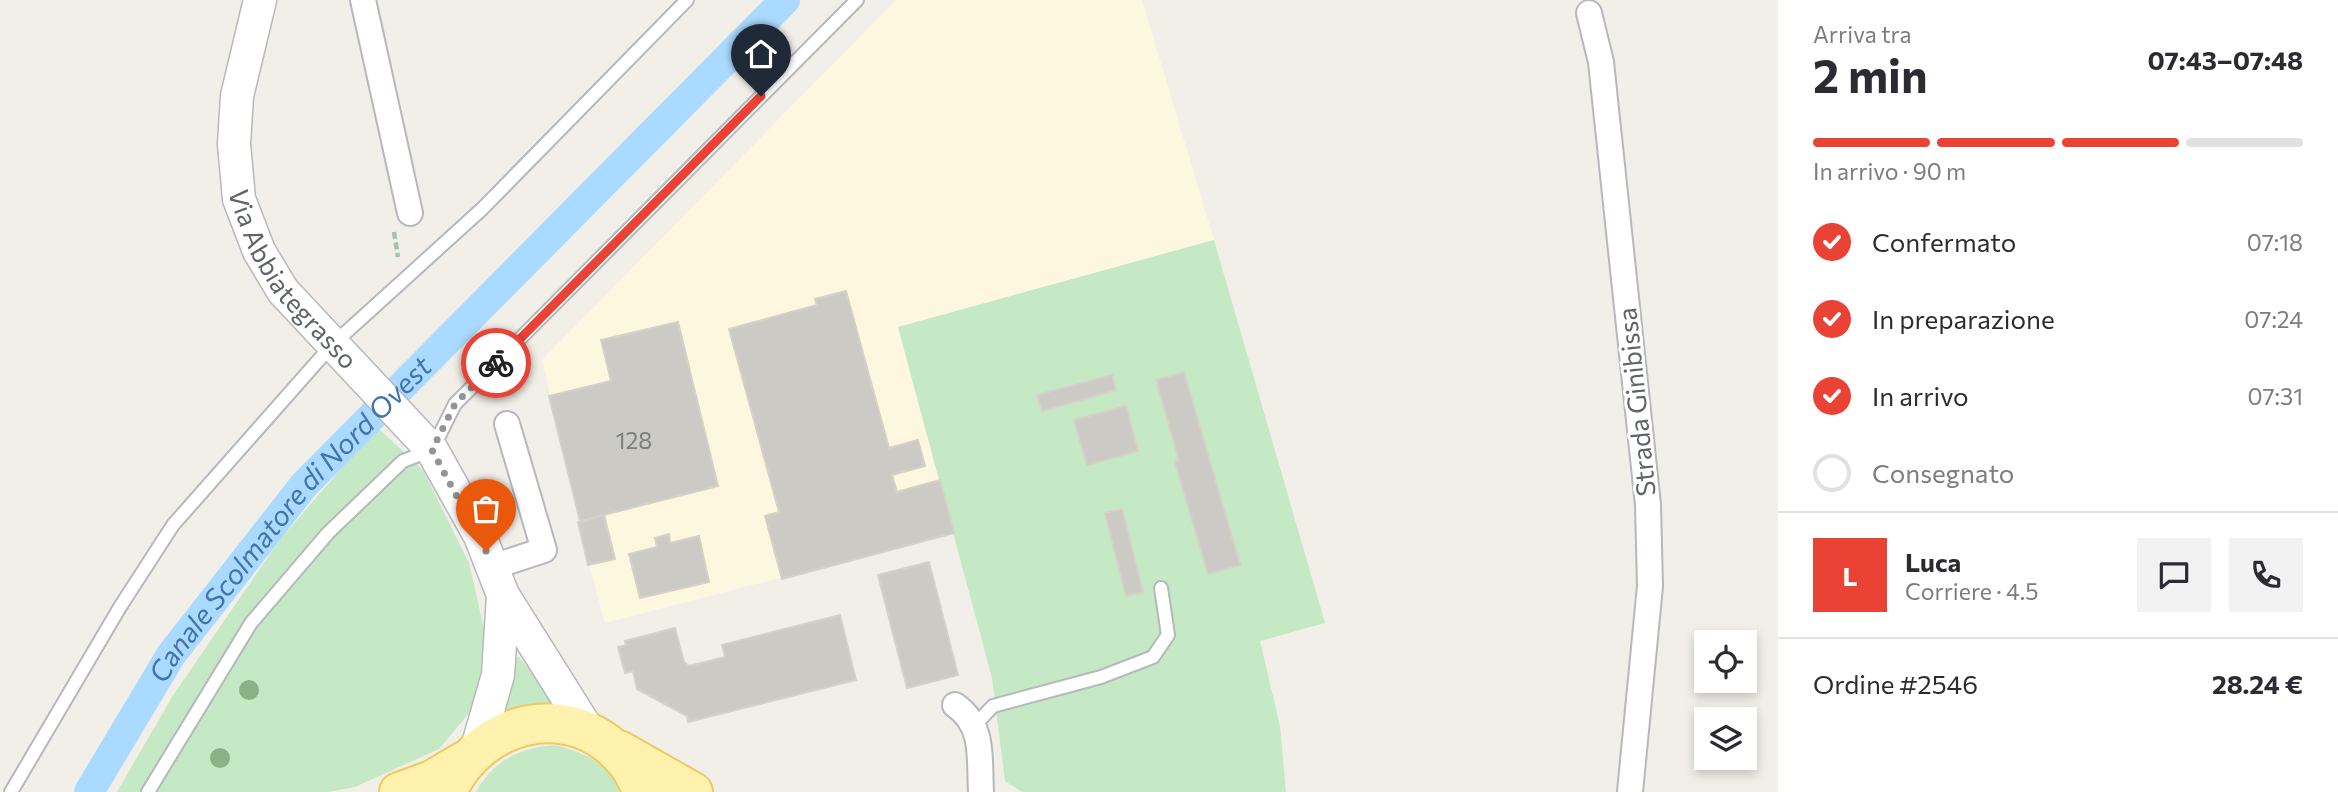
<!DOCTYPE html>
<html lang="it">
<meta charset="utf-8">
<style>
body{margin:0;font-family:Commissioner,sans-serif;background:#f2f2f3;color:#2b2b33;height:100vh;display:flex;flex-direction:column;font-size:26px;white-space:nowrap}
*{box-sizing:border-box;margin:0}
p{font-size:23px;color:#7c7c81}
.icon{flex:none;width:38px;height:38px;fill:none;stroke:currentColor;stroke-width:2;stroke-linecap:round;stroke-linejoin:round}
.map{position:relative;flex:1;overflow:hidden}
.sheet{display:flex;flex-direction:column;background:#fff;width:560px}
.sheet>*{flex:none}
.buttons{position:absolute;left:1694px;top:630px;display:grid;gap:14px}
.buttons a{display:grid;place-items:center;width:63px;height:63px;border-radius:0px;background:#fff;box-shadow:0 4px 10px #0003;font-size:35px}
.pin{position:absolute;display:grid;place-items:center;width:60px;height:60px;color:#fff;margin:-72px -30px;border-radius:50% 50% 50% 0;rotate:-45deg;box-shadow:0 0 7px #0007}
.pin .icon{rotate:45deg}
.courier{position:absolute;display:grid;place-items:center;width:70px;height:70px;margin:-35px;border:5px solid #ea4335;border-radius:50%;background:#fff;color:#222;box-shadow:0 2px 9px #0007}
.overview em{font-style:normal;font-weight:700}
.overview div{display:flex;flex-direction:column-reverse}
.overview{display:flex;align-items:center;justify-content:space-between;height:119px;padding:0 35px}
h1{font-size:46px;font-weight:700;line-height:52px}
.bar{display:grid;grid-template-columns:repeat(4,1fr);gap:10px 7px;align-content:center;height:84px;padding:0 35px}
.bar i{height:9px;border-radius:5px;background:#e1e1e2}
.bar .on{background:#ea4335}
.bar p{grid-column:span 4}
.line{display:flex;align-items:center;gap:18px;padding:0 35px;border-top:2px solid #e1e1e2}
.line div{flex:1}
.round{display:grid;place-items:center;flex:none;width:74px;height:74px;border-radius:0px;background:#f2f2f3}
ol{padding:0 35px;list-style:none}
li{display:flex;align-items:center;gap:21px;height:77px}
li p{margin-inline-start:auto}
li .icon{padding:7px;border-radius:50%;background:#ea4335;color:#fff;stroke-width:4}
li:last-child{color:#7c7c81}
li i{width:38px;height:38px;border:4px solid #e1e1e2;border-radius:50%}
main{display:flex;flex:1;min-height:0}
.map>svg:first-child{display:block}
.commercial{fill:#fef7e0}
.green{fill:#c5e8c5}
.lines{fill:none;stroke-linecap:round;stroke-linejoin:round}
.canal{stroke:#aadaff;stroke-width:30}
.building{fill:#cccac5;stroke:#d6d1c6;stroke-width:2}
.service-casing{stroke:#b5b8bc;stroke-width:16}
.minor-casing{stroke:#b5b8bc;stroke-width:28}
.tertiary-casing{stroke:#b5b8bc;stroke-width:35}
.primary-casing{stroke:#f2c960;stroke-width:42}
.path{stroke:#9cc7a9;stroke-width:4.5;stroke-dasharray:7 3.5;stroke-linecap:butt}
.service{stroke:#fff;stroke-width:12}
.minor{stroke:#fff;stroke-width:24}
.tertiary{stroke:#fff;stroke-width:32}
.primary{stroke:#fff2af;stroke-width:38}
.tree{fill:#89b387}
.done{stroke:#929495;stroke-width:7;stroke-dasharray:0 12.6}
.route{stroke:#ea4335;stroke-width:9}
.labels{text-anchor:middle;stroke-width:6;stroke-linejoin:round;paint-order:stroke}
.number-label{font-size:23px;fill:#7a7d7f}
.street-label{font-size:26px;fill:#5f6368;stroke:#fff}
.water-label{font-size:28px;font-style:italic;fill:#4174aa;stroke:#fff}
</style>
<main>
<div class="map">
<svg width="1778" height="792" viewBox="0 0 1778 792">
<rect width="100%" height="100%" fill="#f1efe8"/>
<path class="commercial" d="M896 0H1142L1214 240 898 327 954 533 605 623 578 522 580 520 542 360Z"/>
<path class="green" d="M1214 240 1325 623 1260 641 1280 726 1286 792H1022L1005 781 992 678 898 327Z
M377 427 423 470 469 563 487 642 475 706 439 749 355 787 328 792H117L172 697 279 541Z
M519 657 551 698 549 705 509 713 506 709 512 658Z
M555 745C583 752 609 763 621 792H476C494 760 519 748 555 745Z"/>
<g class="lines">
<path class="canal" id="s1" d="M89 792 171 655 304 485 785 0"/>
</g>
<path class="building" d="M846 291 889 448 918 440 925 466 892 475 897 492 940 480 954 533 782 579 765 516 779 512 729 329 817 305 815 299Z
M678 322 718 486 580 521 549 396 611 381 601 340Z
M1184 372 1240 565 1208 574 1175 462 1179 460 1156 380Z
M1112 375 1116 390 1042 411 1037 395Z
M1126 406 1138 451 1087 465 1074 420Z
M1122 509 1143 592 1126 596 1105 513Z
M604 515 615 559 588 565 578 522Z
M669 534 670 543 699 536 709 582 640 598 629 554 657 547 655 538Z
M929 562 958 675 907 688 878 575Z
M840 615 856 680 688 722 687 716 637 689 633 671 625 673 618 647 626 645 625 641 675 628 684 662 689 666 725 657 722 645Z"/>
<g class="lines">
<g class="service-casing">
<path id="service" d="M974 726 993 706 1101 677 1153 657 1168 635 1161 588
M11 792 120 607 173 525 332 345 482 209 687 0
M148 792 251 623 328 533 403 461 432 450 455 404 857 0"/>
</g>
<g class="minor-casing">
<path id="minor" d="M363 0 410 213
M1589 13 1601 62 1648 505 1650 586 1630 792
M492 567 544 550 507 424
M955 705C985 726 979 758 981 792"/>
</g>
<g class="tertiary-casing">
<g id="tertiary">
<path id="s2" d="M260 0 237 96 234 144 239 199 259 251 283 291 432 450 480 536 503 595 589 732"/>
<path d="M477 748 498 675 503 595"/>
</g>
</g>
<g class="primary-casing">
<path id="primary" d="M619 750 693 792
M399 792 432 780 464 761
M447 792C480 719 574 696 627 763 634 771 638 783 643 792"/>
</g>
<path class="path" d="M394 232 398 257"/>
<use href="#service" class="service"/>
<use href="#minor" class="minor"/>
<use href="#tertiary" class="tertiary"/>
<use href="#primary" class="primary"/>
</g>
<g class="tree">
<circle cx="249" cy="690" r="10"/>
<circle cx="220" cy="758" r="10"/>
</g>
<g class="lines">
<path class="done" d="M486 551 432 450 455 404 496 363"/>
<path class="route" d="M496 363 761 96"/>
</g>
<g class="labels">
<g class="number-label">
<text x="634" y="449">128</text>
</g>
<g class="street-label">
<text dy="9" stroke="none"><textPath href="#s2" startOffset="299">Via Abbiategrasso</textPath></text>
<text transform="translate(1637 402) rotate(-96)" y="9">Strada Ginibissa</text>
</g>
<g class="water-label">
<text dy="10" stroke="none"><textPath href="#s1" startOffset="340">Canale Scolmatore di Nord Ovest</textPath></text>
</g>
</g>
</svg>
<div class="buttons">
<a><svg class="icon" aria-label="locate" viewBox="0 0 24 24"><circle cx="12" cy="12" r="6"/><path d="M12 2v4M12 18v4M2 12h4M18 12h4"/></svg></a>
<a><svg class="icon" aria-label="layers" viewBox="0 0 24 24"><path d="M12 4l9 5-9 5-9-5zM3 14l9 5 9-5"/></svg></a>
</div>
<div class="pin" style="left:486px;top:551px;background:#ea580c"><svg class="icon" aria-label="bag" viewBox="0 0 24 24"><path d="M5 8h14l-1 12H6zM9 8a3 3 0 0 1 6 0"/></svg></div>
<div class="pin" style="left:761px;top:96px;background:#1f2937"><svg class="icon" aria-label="home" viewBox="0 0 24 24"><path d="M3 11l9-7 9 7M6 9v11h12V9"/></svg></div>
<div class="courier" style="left:496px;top:363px"><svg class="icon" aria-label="bike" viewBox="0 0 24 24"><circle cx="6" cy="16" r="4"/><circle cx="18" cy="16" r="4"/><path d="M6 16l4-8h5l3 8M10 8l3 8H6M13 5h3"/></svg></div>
</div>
<section class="sheet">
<div class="overview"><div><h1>2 min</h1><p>Arriva tra</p></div><em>07:43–07:48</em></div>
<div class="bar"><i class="on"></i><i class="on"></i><i class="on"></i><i></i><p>In arrivo · 90 m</p></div>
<ol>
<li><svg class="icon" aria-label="check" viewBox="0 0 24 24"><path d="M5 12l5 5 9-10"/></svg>Confermato<p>07:18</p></li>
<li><svg class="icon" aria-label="check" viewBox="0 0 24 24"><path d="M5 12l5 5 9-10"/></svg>In preparazione<p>07:24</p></li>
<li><svg class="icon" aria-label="check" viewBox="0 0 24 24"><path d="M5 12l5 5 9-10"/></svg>In arrivo<p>07:31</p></li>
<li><i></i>Consegnato</li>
</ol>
<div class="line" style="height:126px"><b class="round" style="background:#ea4335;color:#fff">L</b><div><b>Luca</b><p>Corriere · 4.5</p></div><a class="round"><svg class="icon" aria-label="chat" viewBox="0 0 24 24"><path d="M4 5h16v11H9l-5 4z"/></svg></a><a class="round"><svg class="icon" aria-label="phone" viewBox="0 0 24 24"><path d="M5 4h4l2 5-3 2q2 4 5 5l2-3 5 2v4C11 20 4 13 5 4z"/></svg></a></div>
<div class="line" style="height:91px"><div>Ordine #2546</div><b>28.24 €</b></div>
</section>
</main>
